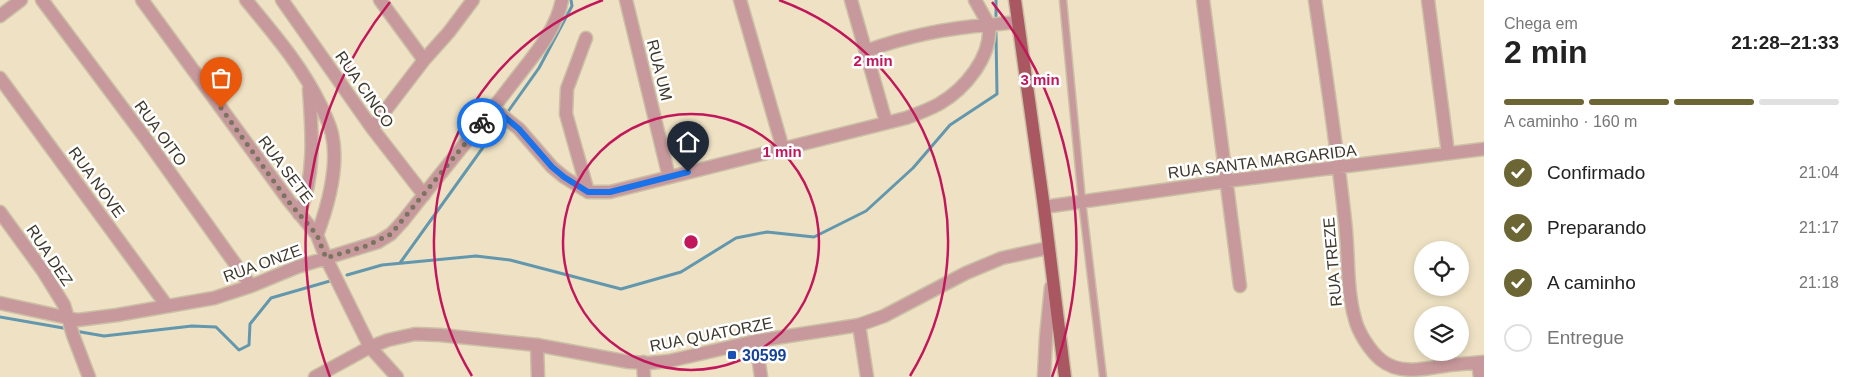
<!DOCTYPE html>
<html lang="pt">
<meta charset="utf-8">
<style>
body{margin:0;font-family:Helvetica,sans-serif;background:#f6f6f6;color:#222;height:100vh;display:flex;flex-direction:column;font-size:19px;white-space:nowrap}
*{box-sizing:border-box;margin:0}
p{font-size:16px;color:#767676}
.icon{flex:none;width:28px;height:28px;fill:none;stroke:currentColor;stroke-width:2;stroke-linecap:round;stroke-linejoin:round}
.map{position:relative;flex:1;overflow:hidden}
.side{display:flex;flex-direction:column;background:#fff;width:375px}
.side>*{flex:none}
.tools{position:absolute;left:1414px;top:241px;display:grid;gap:10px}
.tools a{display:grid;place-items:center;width:55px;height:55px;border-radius:50%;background:#fff;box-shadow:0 2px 8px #0003;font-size:25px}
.pin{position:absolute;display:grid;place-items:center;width:42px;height:42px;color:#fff;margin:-51px -21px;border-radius:50% 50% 50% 0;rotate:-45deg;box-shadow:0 0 5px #0007}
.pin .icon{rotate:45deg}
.courier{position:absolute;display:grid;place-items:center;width:50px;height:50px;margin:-25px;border:4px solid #1a73e8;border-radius:50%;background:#fff;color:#222;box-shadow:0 1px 6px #0007}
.overview em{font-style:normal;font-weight:600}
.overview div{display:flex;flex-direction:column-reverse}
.overview{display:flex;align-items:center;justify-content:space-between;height:85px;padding:0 20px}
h1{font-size:32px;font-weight:600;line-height:38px}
.bar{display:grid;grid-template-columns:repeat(4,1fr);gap:8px 5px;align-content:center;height:60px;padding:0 20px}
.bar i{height:6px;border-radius:4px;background:#e0e0e0}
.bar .on{background:#6b6633}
.bar p{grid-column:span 4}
ol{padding:0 20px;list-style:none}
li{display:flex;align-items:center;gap:15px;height:55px}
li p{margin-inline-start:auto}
li .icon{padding:5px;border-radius:50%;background:#6b6633;color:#fff;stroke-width:4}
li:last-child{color:#767676}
li i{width:28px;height:28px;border:2px solid #e0e0e0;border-radius:50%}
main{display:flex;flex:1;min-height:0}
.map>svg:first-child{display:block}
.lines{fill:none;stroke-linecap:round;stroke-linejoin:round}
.stream{stroke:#6297ad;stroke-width:3}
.service-casing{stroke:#cbc0a6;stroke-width:9}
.minor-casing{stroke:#cbc0a6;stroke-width:15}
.tertiary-casing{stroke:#cbc0a6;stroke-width:15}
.primary-casing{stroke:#cbc0a6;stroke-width:15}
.service{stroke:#c8999c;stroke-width:6}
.minor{stroke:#c8999c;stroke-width:12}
.tertiary{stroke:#c8999c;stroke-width:12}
.primary{stroke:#a95862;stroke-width:12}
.done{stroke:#7b7461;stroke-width:5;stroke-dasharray:0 9}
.route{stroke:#1a73e8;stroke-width:6}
.ring{fill:none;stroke:#c2185b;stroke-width:2.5}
.transit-dot{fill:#1a4fb4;stroke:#fff;stroke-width:2}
.labels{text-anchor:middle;stroke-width:5;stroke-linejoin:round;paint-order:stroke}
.street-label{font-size:16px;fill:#3d382c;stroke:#fff}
.transit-label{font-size:16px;font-weight:bold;fill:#164399;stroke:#fff;text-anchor:start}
.centre{fill:#c2185b;stroke:#fff;stroke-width:2.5}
.ring-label{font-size:15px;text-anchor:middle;font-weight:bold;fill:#c2185b;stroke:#fff;stroke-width:5;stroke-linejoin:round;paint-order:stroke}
</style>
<main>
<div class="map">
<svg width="1484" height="377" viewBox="0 0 1484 377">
<rect width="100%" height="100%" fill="#efe2c4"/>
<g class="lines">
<path class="stream" d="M996 0V16
M507 113 539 68 572 6 571 0
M400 263 502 121
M347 275 382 265 476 256 510 260 621 289 681 272 736 238 767 232 814 237 866 211 913 168 950 125 997 94 996 33
M0 317 69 329
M75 331 104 336 192 326 216 327 239 350 249 345 250 324 271 298 330 281"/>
<g class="service-casing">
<path id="service" d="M1063 0 1082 201 1103 377"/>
</g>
<g class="minor-casing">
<path id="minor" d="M42 0 146 139 251 286
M142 0 289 201 317 235
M246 0C274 34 302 66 321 106 325 115 330 125 332 134 339 165 328 206 317 235L326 258 370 347 397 377
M282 0 372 128 424 195
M380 0 424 60
M626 0 669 177
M740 0 783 149
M851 0 886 122
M975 0 989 25 1018 22
M1203 0 1240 286
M1315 0C1326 74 1337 147 1345 221 1349 253 1346 288 1355 319 1358 332 1370 351 1381 360 1401 376 1427 368 1450 365 1461 364 1473 363 1484 362
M1428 0 1448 153
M0 16 21 0
M586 38 567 89 566 114 588 192
M0 78 167 306
M493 108 519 129 552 167 564 177 588 192H610L906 118C917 114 928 110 939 104 965 89 992 57 989 25 944 28 907 36 866 51
M372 128 424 60 449 32 473 0
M1044 207 1227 181 1484 149
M0 212 43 271 64 305 73 335 89 377
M299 214C316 176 312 130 309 89
M0 303 78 320 117 315 214 298 251 286 297 267 378 242 391 234 403 221C439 175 476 131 511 85 530 60 556 32 562 0
M859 325 867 377
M756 341 761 377
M537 345 538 377
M643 362 644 377
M1478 363 1480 377
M1044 377 1046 337 1051 287"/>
</g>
<g class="tertiary-casing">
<path id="tertiary" d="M315 377 370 347 388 340 415 334 440 335 537 345 629 362 649 363 669 361 756 341 859 325 884 316 966 273 1002 258 1048 248"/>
</g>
<g class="primary-casing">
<path id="primary" d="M1015 0 1044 207 1065 377"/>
</g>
<use href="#service" class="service"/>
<use href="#minor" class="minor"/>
<use href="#tertiary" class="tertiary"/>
<use href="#primary" class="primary"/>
</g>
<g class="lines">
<path class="done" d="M221 108 288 201 317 235 326 258 366 246 391 234 482 123"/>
<path class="route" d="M482 123 494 108 519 129 552 167 564 177 588 192H610L688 172"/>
</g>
<g class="ring">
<circle cx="691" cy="242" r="128"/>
<path d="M472 376A257 257 0 0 1 603 0M779 0A257 257 0 0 1 910 376"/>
<path d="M330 377A385 385 0 0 1 390 2M992 2A385 385 0 0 1 1052 377"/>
</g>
<rect class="transit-dot" x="727" y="350" width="10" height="10" rx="2.5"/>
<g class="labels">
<g class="street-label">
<text transform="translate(660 70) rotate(76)" y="6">RUA UM</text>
<text transform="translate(365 89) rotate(55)" y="6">RUA CINCO</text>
<text transform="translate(161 133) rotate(54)" y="6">RUA OITO</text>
<text transform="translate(1262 161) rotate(-7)" y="6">RUA SANTA MARGARIDA</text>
<text transform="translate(286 169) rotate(53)" y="6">RUA SETE</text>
<text transform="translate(97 182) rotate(54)" y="6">RUA NOVE</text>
<text transform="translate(50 255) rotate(56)" y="6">RUA DEZ</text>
<text transform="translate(1332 262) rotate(-95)" y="6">RUA TREZE</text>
<text transform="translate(262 263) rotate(-20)" y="6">RUA ONZE</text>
<text transform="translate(711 334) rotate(-11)" y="6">RUA QUATORZE</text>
</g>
<g class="transit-label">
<text x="742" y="361">30599</text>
</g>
</g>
<circle cx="691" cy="242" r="8" class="centre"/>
<g class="ring-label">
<text x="873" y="66">2 min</text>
<text x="1040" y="85">3 min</text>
<text x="782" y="157">1 min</text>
</g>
</svg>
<div class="tools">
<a><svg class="icon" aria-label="locate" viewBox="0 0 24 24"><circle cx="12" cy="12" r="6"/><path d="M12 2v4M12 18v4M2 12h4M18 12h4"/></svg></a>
<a><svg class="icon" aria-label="layers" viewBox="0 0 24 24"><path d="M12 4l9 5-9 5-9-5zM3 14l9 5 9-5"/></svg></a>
</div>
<div class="pin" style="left:221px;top:108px;background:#ea580c"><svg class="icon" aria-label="bag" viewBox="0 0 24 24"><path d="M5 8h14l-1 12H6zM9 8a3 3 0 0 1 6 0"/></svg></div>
<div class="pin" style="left:688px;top:172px;background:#1f2937"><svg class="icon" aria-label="home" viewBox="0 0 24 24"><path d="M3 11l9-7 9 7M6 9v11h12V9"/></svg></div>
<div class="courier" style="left:482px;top:123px"><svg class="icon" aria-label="bike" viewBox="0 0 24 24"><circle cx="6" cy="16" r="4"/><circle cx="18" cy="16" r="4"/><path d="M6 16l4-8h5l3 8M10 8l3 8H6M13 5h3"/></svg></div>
</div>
<section class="side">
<div class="overview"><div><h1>2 min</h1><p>Chega em</p></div><em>21:28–21:33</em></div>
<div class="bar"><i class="on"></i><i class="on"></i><i class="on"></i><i></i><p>A caminho · 160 m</p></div>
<ol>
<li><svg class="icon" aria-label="check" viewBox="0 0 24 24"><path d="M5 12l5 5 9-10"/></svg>Confirmado<p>21:04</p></li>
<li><svg class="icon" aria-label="check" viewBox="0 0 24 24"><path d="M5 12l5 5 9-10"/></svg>Preparando<p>21:17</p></li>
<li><svg class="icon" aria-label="check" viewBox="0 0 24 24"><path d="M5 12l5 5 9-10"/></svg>A caminho<p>21:18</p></li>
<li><i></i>Entregue</li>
</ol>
</section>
</main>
